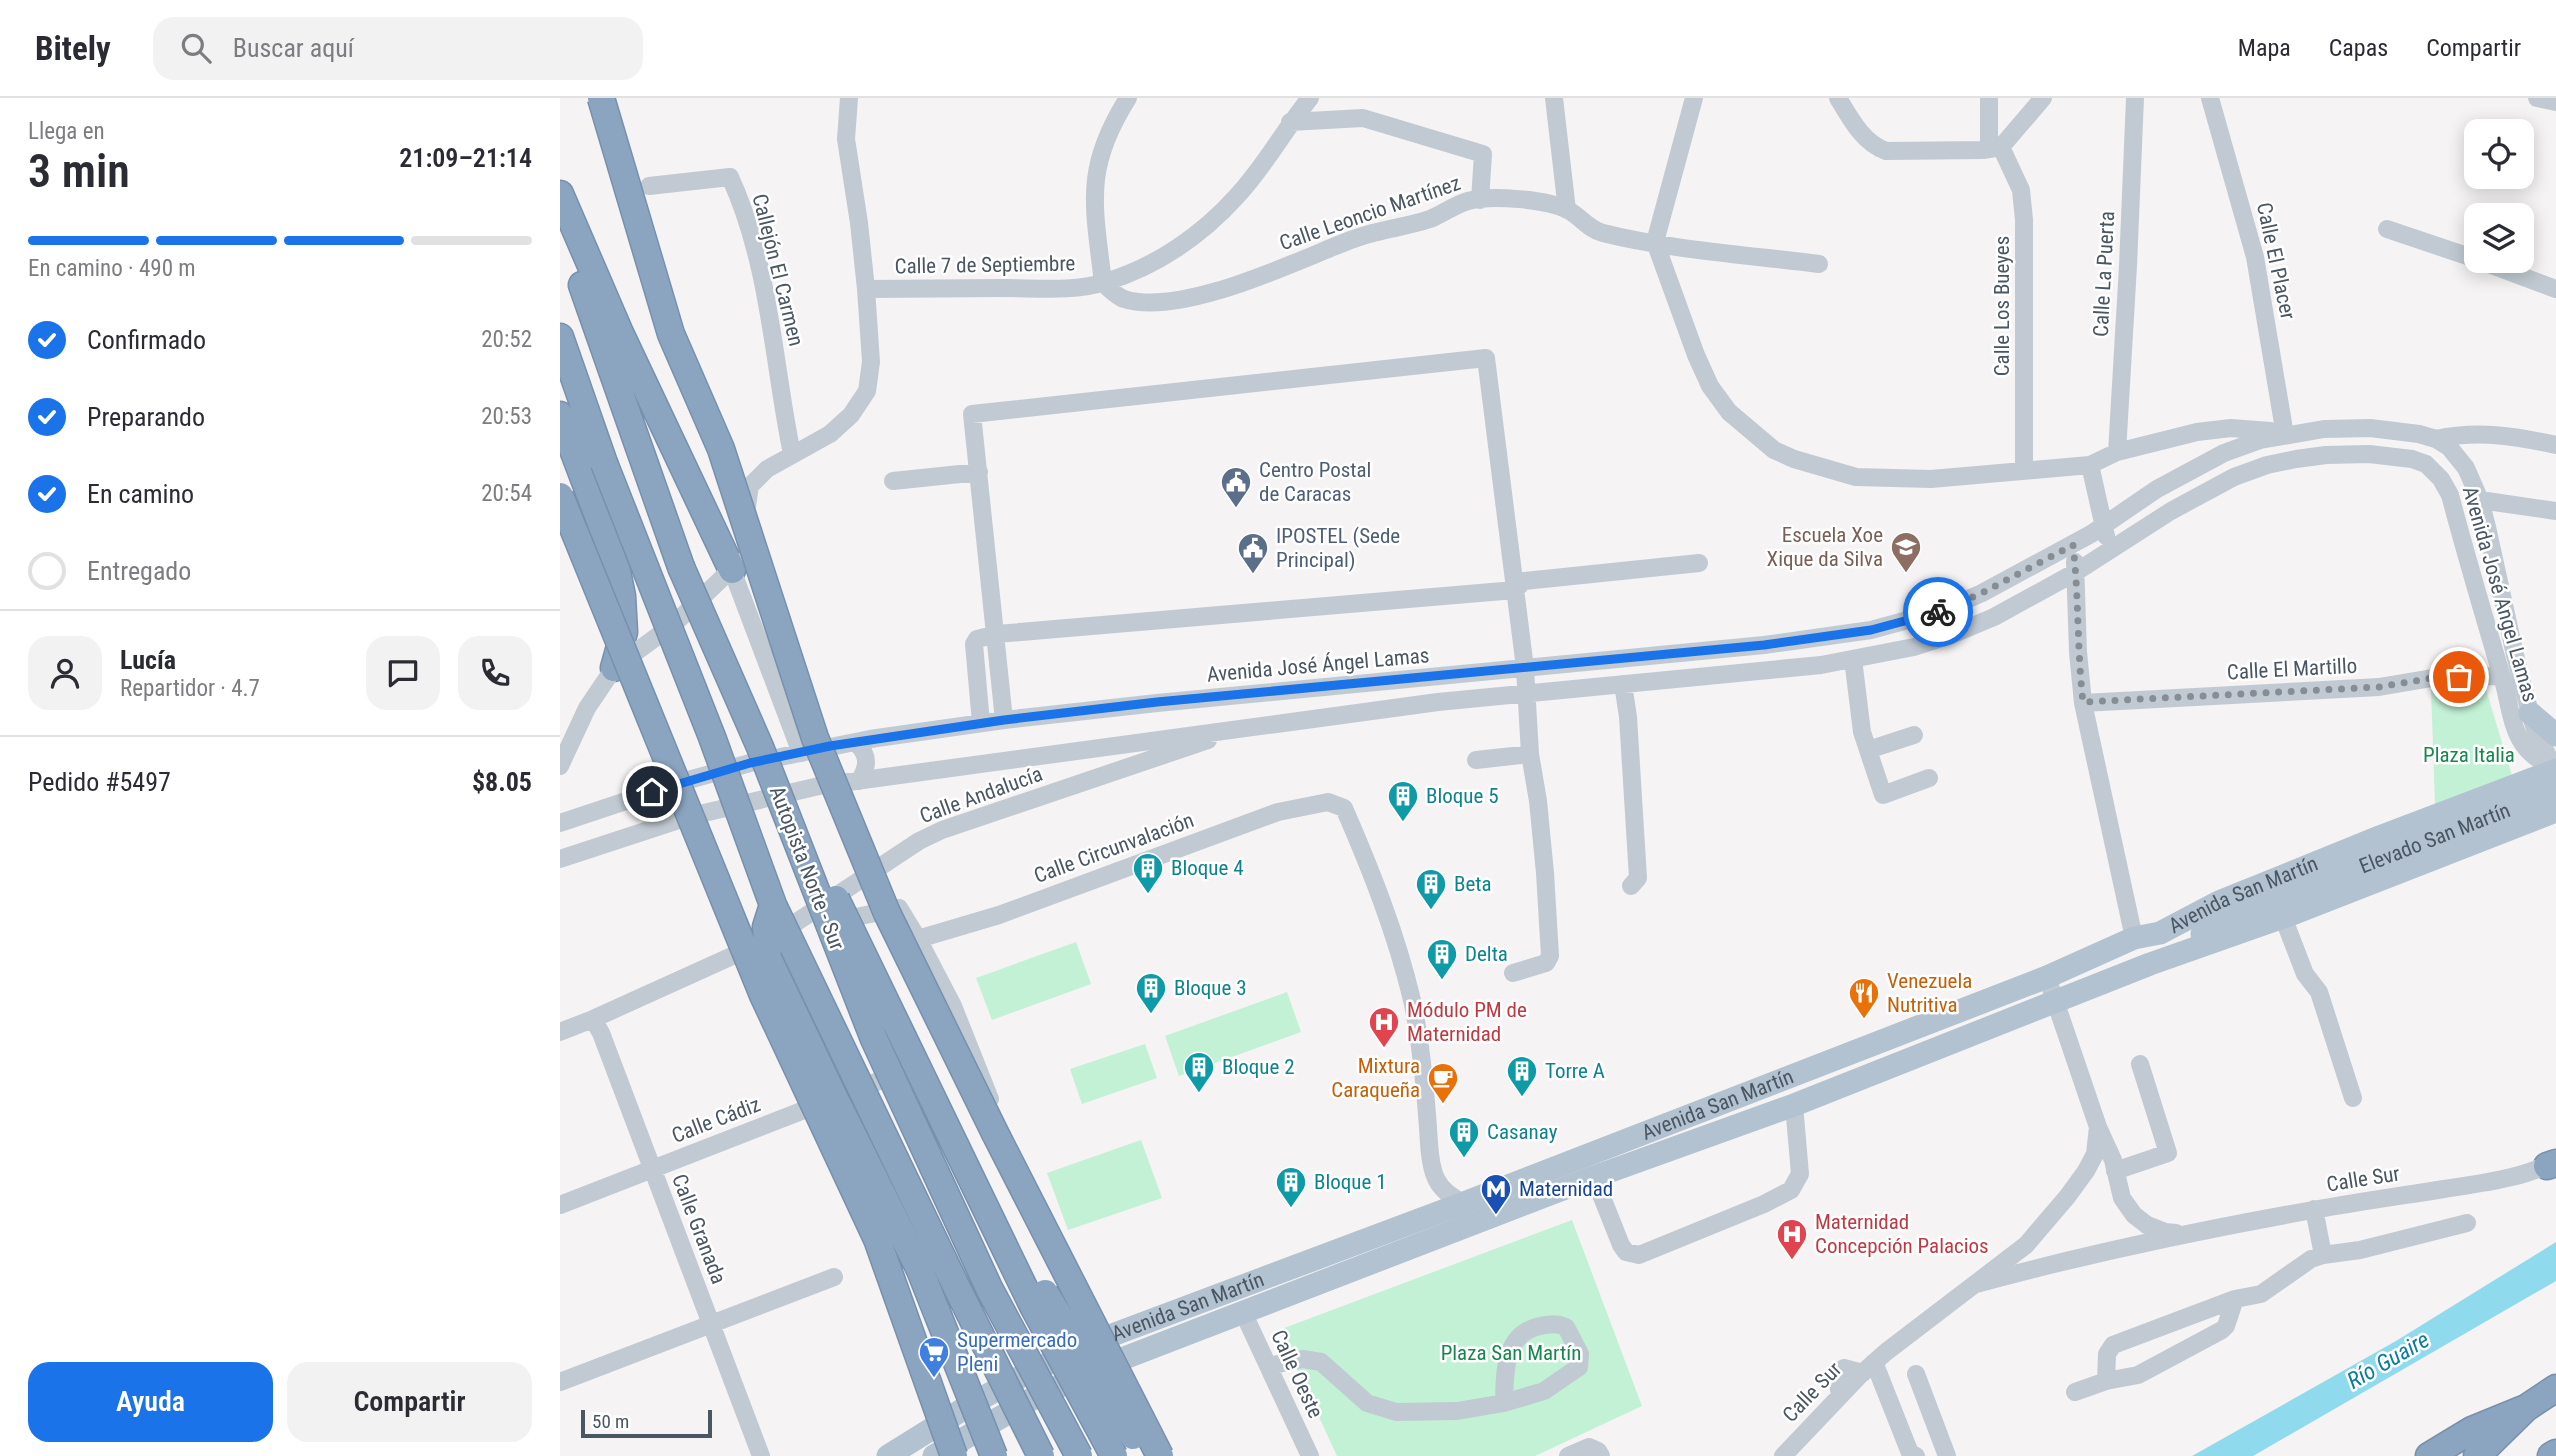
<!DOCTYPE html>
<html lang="es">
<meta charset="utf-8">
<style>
body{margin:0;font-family:"Roboto Condensed",sans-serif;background:#f2f2f3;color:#2b2b33;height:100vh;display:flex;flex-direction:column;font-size:26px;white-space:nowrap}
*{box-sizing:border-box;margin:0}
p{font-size:23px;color:#7c7c81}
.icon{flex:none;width:38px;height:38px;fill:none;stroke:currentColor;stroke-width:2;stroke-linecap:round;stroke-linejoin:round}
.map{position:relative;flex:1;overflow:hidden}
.drawer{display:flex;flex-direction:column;background:#fff;width:560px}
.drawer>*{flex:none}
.buttons{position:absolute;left:1904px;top:21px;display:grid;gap:14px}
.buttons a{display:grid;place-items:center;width:70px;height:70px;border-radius:14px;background:#fff;box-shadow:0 4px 18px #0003;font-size:35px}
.scale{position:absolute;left:21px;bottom:18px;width:131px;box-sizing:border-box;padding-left:7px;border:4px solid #4a5661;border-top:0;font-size:19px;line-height:24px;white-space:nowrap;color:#4a5661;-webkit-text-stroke:5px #fff;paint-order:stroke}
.pin{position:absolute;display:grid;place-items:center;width:60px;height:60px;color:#fff;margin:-30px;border:4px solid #fff;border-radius:50%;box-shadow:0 2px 7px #0007}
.courier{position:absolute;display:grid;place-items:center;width:70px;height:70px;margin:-35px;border:5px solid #1a73e8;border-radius:50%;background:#fff;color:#222;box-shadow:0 2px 9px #0007}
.summary em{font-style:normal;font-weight:600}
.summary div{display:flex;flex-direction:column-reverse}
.summary{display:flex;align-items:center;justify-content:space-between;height:119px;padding:0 28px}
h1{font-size:46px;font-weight:600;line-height:52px}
.bar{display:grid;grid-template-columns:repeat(4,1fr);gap:10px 7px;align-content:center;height:84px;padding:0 28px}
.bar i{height:9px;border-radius:5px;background:#e1e1e2}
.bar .active{background:#1a73e8}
.bar p{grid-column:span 4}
.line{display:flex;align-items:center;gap:18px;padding:0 28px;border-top:2px solid #e1e1e2}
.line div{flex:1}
.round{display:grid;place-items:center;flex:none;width:74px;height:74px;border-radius:21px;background:#f2f2f3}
ol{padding:0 28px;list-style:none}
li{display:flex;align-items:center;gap:21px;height:77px}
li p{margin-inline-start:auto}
li .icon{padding:7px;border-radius:50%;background:#1a73e8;color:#fff;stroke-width:4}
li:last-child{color:#7c7c81}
li i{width:38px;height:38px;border:4px solid #e1e1e2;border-radius:50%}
.primary-button{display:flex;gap:14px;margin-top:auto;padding:14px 28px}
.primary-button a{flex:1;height:80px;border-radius:21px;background:#1a73e8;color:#fff;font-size:28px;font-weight:600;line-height:80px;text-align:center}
.primary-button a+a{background:#f2f2f3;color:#2b2b33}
header{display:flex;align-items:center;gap:42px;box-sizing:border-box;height:98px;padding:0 35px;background:#fff;border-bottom:2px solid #e1e1e2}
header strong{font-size:33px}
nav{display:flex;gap:38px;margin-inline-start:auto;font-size:24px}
.search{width:490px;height:63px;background:#f2f2f3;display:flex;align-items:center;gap:18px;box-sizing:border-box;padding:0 24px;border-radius:21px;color:#7c7c81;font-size:26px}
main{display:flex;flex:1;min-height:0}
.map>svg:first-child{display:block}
.green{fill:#c3f1d5}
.water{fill:#90daee}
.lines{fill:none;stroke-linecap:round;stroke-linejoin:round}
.highway-casing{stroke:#7690ad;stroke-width:29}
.minor{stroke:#c1cad2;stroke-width:18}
.major{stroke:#b3c2d1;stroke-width:23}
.highway{stroke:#8ba5c1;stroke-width:26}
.highway-bridge-casing{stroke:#7690ad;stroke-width:29;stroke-linecap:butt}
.highway-bridge{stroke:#8ba5c1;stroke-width:26}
.done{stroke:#868d94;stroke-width:7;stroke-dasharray:0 12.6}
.route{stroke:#1a73e8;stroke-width:9}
.labels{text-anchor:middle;stroke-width:5;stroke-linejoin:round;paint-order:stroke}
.street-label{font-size:21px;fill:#4a5661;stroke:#fff}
.service-label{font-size:21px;fill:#4e5e75;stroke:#fff;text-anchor:start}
.education-label{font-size:21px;fill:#785e54;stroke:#fff;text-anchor:end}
.park-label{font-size:21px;fill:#17864f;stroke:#fff}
.culture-label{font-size:21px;fill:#0d838f;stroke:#fff;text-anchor:start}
.food-label{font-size:21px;fill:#c56008;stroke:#fff;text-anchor:start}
.health-label{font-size:21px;fill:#be3a42;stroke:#fff;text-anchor:start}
.transit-label{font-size:21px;fill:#164399;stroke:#fff;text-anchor:start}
.shop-label{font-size:21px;fill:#366cbe;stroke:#fff;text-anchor:start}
.water-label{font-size:23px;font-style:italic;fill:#0c7c9b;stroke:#fff}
</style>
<header>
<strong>Bitely</strong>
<div class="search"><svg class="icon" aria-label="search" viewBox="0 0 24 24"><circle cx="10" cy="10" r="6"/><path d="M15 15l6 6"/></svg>Buscar aquí</div>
<nav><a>Mapa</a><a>Capas</a><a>Compartir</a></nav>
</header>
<main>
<section class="drawer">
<div class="summary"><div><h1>3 min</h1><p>Llega en</p></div><em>21:09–21:14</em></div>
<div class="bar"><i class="active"></i><i class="active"></i><i class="active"></i><i></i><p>En camino · 490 m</p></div>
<ol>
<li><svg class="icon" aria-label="check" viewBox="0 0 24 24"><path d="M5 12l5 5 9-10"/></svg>Confirmado<p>20:52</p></li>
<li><svg class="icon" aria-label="check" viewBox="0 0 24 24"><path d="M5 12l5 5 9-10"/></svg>Preparando<p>20:53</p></li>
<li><svg class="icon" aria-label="check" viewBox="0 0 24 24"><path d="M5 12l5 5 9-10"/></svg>En camino<p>20:54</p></li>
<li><i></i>Entregado</li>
</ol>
<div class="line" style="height:126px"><a class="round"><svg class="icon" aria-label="person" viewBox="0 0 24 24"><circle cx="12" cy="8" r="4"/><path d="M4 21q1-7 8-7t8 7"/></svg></a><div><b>Lucía</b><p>Repartidor · 4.7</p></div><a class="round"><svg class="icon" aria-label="chat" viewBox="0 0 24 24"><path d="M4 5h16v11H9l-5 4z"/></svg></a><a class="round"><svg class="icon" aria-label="phone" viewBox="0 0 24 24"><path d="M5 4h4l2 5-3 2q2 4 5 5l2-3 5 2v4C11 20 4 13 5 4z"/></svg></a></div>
<div class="line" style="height:91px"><div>Pedido #5497</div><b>$8.05</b></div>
<div class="primary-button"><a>Ayuda</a><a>Compartir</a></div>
</section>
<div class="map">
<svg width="1996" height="1358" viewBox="0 0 1996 1358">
<rect width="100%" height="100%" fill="#f5f3f3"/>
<path class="green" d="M1925 588 1953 681 1875 706 1871 591Z
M516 844 531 886 432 922 416 880Z
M727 894 741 934 619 978 605 938Z
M585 946 597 980 522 1006 510 971Z
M581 1042 602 1100 508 1132 487 1075Z
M1012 1122 1082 1308 975 1358H777L719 1232Z"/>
<path class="water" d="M1996 1144V1183L1693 1358H1632L1836 1243Z"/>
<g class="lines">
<g class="highway-casing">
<path id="highway" d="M0 96 60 235 172 472
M22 187 121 469
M0 239 44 365
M0 317 55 463 62 498 64 534 54 570
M1987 1068 1996 1065
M1869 1358 1912 1332 1966 1310
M1917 1358 1966 1310 1996 1290
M1991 1358 1996 1355"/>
</g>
<path class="minor" d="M994 0 1007 112
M1134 0 1095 144 1136 257 1150 288 1169 314 1214 352 1234 361 1296 379 1371 381 1530 367 1557 354 1637 334 1671 330 1710 333 1725 337 1695 159 1650 0
M1278 0C1290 20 1303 45 1326 53L1423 52 1441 49
M1977 0 1996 4
M730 24 803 20 923 56 920 102
M1441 49 1461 92 1464 122V372
M1441 49 1483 0
M1429 51V0
M89 88 170 79C210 166 213 264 232 356
M1827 131 1916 161
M1921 163 1996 191
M543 185C550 191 556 198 564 201 621 219 734 164 788 143 814 132 843 130 870 121 883 116 894 107 908 103 931 97 987 101 1008 112 1021 119 1028 131 1043 135 1111 152 1189 157 1259 166
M543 185C534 107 523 71 568 0
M306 191C352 191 399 190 445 190 477 190 514 194 545 184 596 169 642 137 677 98 705 68 724 32 750 0
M1876 341C1918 332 1955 338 1996 347
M1557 354 1568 168 1575 0
M1530 367 1546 438
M333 383 419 374
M1920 402 1996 413
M186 415 190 388 207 371 270 336 291 317 307 293 311 264 306 191 299 125 286 41 289 0
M1515 464 1518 554 1523 605 1574 840
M172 472 241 655
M1293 561 1302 634 1323 697 1369 680
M1063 586 1068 619 1078 780 1071 788
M1523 605 1819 589 1878 579 1942 578
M444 622 412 316 926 260 965 570 970 656 978 703 985 775 990 858 986 865 953 875
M421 625 414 546 417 541 437 536 955 492 964 483 1139 465
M295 644C309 656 309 668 299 683
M1308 652 1354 637
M916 662 970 656
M0 668 27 610 54 570 114 526 179 464
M0 725 132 681 190 665 310 641 444 622 597 605 1204 547 1311 532 1381 513 1422 495 1531 436 1597 391 1664 355 1700 342 1764 331 1810 330 1859 336 1876 341 1889 349 1906 370 1920 402 1927 429 1955 557 1970 615 1976 634 1995 672
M0 761 131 718 259 688 878 604 1261 567 1354 549 1391 537 1434 519 1516 474 1611 413 1674 379 1707 367 1736 361 1766 357 1809 356 1852 361 1866 366 1881 381 1890 397C1906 458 1924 518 1942 579 1949 600 1950 627 1963 646 1971 658 1984 665 1996 673
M1723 819 1745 876 1759 894 1793 1000
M277 823 339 810 358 841
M217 837 359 743 382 732 648 642
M1487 879 1538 1029 1553 1062 1562 1100 1574 1117 1587 1127 1605 1134 1616 1135
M33 921 41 935 201 1358
M0 934 33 921 192 849
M430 1001 393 908 358 841 439 817 718 714 768 704 784 710C811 772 836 835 852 902 862 948 866 998 869 1045 871 1075 875 1092 904 1105
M1555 1073 1608 1055 1580 966
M1034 1079 1061 1147 1066 1154 1079 1157 1204 1106 1231 1092 1240 1076 1234 1007
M0 1107 329 979
M1754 1111 1763 1157
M1416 1186C1527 1156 1640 1132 1753 1112 1797 1104 1840 1098 1884 1091 1915 1086 1971 1080 1996 1061
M683 1214 750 1358
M1314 1264 1350 1355 1356 1358
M708 1268 743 1261 761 1264 807 1305 836 1314 897 1313 944 1305 984 1293 1019 1269 1020 1256 1006 1229C996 1225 991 1226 980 1228 943 1236 945 1275 944 1305
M1356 1276 1387 1358
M1546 1283 1547 1256 1553 1247 1675 1201 1701 1196 1751 1161 1763 1157 1800 1152 1907 1125
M0 1284 274 1179
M1515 1294 1546 1283 1578 1277 1662 1232 1666 1228 1675 1201
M1280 1298C1279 1289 1274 1275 1284 1270L1303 1275
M1008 1358 1029 1349 1038 1353 1041 1358
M1223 1358 1300 1277 1326 1254 1466 1147 1507 1099 1526 1073 1535 1056 1538 1029"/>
<g class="major">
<path d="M1970 615 1996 637"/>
<path id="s1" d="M1642 836 1675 818 1996 693"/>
<path id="s2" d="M328 1358 413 1305 460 1279 531 1245 904 1105 1487 879 1574 840 1600 835 1659 804 1817 740 1996 672"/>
<path d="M374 1358 472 1301 541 1269 1034 1079 1234 1007 1590 866 1732 816 1996 713"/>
</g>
<use href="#highway" class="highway"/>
<g class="highway-bridge-casing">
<path id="highway-bridge" d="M41 0 111 236 161 351 255 640 327 815 435 1035 600 1358
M44 365 152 639 213 807 399 1194 481 1358
M0 398 203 897 317 1141 394 1358
M121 469 200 649 314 941 429 1190 519 1358
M276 801 472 1206 554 1358
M213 807 206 829 208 860 275 1001 360 1172 434 1358
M485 1195 573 1338"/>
</g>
<use href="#highway-bridge" class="highway-bridge"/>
</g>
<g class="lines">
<path class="done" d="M1378 514 1422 495 1513 447C1519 499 1517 552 1523 604L1819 589 1878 579H1899"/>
<path class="route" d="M92 694 190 665 270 648 444 622 597 604 1204 547 1311 532 1378 514"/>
</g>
<defs>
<g id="civic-pin" transform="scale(1.575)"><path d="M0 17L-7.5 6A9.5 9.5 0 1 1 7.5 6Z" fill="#5c6f8a" stroke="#fff"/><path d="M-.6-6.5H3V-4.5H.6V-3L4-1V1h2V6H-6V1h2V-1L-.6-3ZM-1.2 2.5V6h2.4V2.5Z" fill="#fff"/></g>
<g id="school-pin" transform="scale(1.575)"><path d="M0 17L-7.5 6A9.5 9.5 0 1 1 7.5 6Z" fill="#8d6e63" stroke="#fff"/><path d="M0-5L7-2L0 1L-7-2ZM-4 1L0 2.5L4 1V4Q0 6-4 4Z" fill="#fff"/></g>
<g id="building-pin" transform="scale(1.575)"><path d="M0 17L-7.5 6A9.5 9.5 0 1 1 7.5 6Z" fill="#0f9aa8" stroke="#fff"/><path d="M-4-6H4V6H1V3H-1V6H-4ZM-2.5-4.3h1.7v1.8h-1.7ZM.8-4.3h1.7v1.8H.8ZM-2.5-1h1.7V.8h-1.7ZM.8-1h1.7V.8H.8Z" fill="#fff"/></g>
<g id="restaurant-pin" transform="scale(1.575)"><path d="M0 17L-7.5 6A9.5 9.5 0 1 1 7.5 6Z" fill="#e8710a" stroke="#fff"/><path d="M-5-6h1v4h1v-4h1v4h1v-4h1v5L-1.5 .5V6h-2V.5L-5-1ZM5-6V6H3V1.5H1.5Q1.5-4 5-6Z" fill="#fff"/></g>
<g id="hospital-pin" transform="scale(1.575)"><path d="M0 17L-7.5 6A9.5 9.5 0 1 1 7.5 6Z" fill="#e0444e" stroke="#fff"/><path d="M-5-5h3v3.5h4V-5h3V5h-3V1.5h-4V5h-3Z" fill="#fff"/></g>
<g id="cafe-pin" transform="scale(1.575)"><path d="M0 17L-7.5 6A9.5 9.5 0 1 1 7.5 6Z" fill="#e8710a" stroke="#fff"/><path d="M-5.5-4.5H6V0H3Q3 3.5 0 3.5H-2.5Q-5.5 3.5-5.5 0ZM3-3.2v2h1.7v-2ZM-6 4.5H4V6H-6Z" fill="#fff"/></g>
<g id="metro-pin" transform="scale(1.575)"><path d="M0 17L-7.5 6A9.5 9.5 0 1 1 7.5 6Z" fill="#1a4fb4" stroke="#fff"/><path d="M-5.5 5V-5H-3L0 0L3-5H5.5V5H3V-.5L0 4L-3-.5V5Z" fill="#fff"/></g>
<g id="supermarket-pin" transform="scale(1.575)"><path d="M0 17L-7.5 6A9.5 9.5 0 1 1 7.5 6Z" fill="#3f7fe0" stroke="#fff"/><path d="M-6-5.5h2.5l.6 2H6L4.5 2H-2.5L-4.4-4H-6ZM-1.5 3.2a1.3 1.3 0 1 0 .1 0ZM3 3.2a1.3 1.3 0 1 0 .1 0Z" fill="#fff"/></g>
</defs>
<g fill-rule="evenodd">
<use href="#civic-pin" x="676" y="384"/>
<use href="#school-pin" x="1346" y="449"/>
<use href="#civic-pin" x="693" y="450"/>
<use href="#building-pin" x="843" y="698"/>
<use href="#building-pin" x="588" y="770"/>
<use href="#building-pin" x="871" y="786"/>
<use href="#building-pin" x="882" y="856"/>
<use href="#building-pin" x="591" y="890"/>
<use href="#restaurant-pin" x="1304" y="895"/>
<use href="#hospital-pin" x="824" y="924"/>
<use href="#building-pin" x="639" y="969"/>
<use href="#building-pin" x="962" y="973"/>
<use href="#cafe-pin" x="883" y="980"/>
<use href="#building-pin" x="904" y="1034"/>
<use href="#building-pin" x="731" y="1084"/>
<use href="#metro-pin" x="936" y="1091"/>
<use href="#hospital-pin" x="1232" y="1136"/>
<use href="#supermarket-pin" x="374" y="1254"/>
</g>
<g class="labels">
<g class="street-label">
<text transform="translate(810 115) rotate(-19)" y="7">Calle Leoncio Martínez</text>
<text transform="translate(1716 163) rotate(78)" y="7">Calle El Placer</text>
<text transform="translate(425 167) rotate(-1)" y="7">Calle 7 de Septiembre</text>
<text transform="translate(218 172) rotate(76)" y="7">Callejón El Carmen</text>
<text transform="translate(1544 176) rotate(-87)" y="7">Calle La Puerta</text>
<text transform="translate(1442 208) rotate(-90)" y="7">Calle Los Bueyes</text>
<text transform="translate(1940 496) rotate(74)" y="7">Avenida José Angel Lamas</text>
<text transform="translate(758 567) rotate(-5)" y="7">Avenida José Ángel Lamas</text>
<text transform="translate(1732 571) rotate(-3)" y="7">Calle El Martillo</text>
<text transform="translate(421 697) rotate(-20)" y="7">Calle Andalucía</text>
<text dy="7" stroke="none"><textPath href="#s1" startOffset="252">Elevado San Martín</textPath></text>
<text transform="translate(554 750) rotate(-20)" y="7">Calle Circunvalación</text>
<text transform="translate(247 770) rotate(69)" y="7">Autopista Norte - Sur</text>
<text dy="7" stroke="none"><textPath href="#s2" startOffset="1470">Avenida San Martín</textPath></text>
<text dy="7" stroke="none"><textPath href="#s2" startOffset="903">Avenida San Martín</textPath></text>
<text transform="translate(156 1022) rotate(-21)" y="7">Calle Cádiz</text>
<text transform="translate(1803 1081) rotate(-9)" y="7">Calle Sur</text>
<text transform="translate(139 1131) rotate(69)" y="7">Calle Granada</text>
<text dy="7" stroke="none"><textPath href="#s2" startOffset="336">Avenida San Martín</textPath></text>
<text transform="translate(737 1276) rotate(65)" y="7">Calle Oeste</text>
<text transform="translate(1252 1294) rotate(-46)" y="7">Calle Sur</text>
</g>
<g class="service-label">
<text x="699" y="379">Centro Postal<tspan x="699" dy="24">de Caracas</tspan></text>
<text x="716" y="445">IPOSTEL (Sede<tspan x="716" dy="24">Principal)</tspan></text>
</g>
<g class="education-label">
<text x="1323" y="444">Escuela Xoe<tspan x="1323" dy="24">Xique da Silva</tspan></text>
</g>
<g class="park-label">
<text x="1909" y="664">Plaza Italia</text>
<text x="951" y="1262">Plaza San Martín</text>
</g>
<g class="culture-label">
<text x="866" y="705">Bloque 5</text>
<text x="611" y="777">Bloque 4</text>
<text x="894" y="793">Beta</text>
<text x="905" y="863">Delta</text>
<text x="614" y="897">Bloque 3</text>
<text x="662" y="976">Bloque 2</text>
<text x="985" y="980">Torre A</text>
<text x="927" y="1041">Casanay</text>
<text x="754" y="1091">Bloque 1</text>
</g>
<g class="food-label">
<text x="1327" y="890">Venezuela<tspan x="1327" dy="24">Nutritiva</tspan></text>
<text x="860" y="975" text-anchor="end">Mixtura<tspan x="860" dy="24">Caraqueña</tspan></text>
</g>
<g class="health-label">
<text x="847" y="919">Módulo PM de<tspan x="847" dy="24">Maternidad</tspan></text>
<text x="1255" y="1131">Maternidad<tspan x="1255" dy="24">Concepción Palacios</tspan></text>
</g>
<g class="transit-label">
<text x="959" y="1098">Maternidad</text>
</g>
<g class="shop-label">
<text x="397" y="1249">Supermercado<tspan x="397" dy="24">Pleni</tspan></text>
</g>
<g class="water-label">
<text transform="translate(1828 1262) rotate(-30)" y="8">Río Guaire</text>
</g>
</g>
</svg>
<div class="buttons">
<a><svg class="icon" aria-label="locate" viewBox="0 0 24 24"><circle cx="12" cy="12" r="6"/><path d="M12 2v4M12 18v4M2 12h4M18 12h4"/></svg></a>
<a><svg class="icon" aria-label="layers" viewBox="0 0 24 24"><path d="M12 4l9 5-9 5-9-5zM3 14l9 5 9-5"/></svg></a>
</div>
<div class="scale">50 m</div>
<div class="pin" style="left:1899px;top:579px;background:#ea580c"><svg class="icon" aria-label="bag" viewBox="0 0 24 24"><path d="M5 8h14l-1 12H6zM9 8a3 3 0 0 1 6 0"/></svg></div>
<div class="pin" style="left:92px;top:694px;background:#1f2937"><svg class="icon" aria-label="home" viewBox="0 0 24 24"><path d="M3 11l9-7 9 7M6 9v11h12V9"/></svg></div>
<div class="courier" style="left:1378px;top:514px"><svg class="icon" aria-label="bike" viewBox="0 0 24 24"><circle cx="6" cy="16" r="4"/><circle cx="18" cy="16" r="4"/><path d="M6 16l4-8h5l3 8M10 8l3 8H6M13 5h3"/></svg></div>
</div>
</main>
